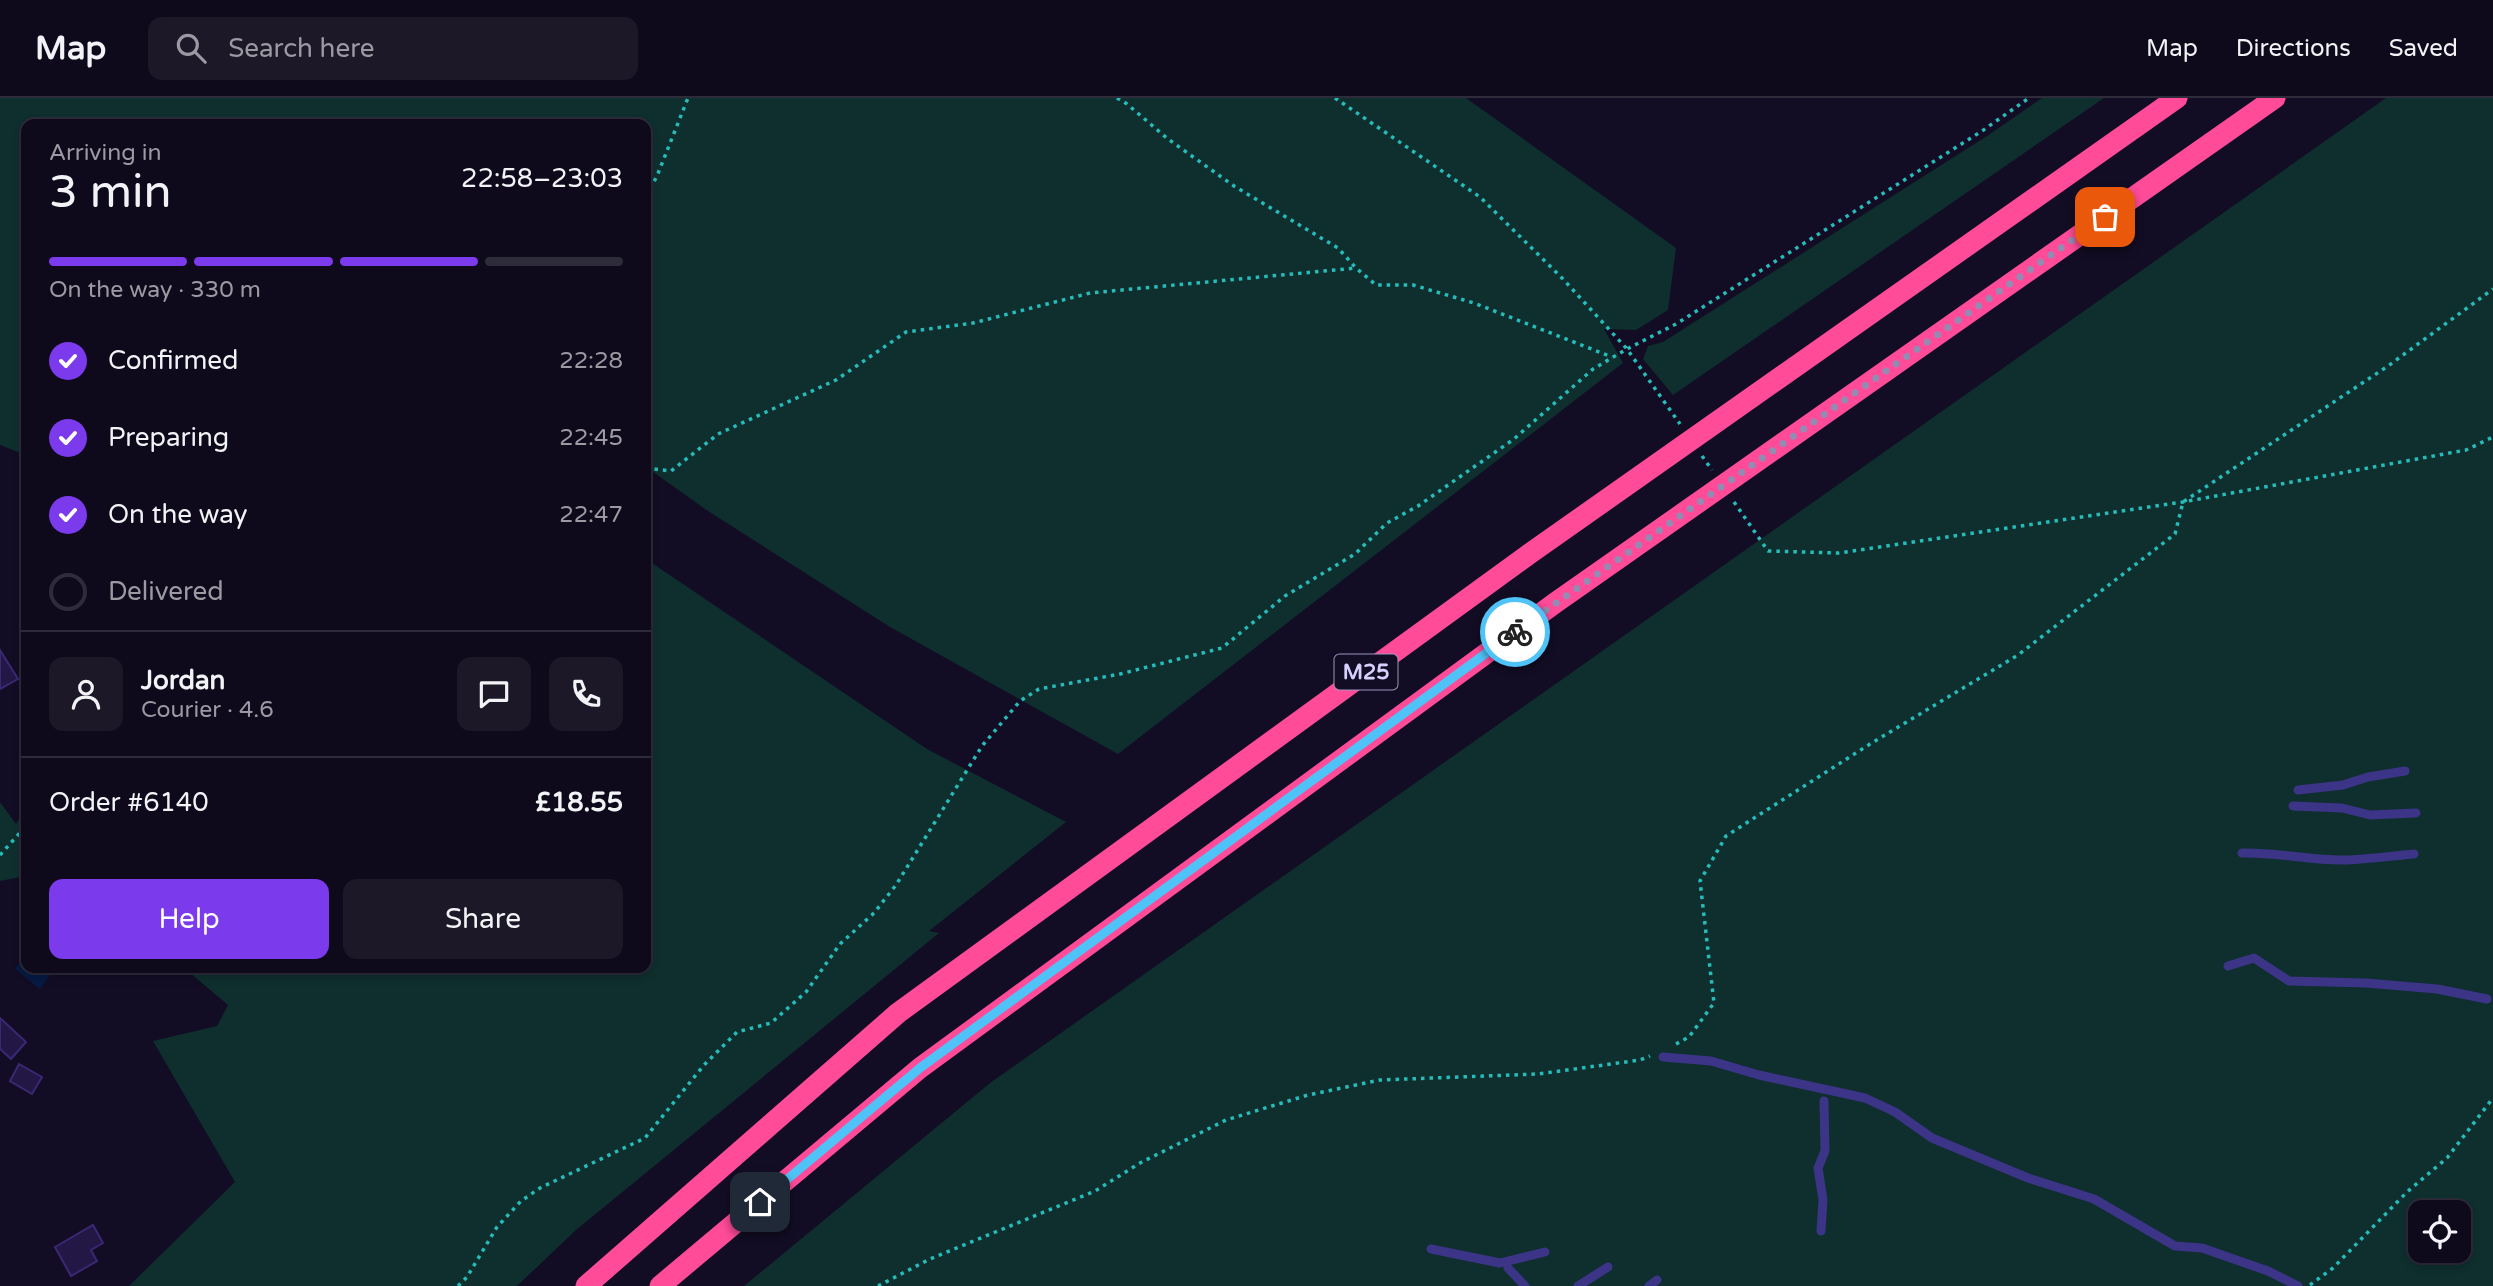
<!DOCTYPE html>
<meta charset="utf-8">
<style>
body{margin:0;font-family:"Varela Round",sans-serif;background:#1c1828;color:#f1f3f6;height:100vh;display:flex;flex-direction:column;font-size:26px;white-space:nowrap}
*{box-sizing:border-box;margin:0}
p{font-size:23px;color:#9b9aa3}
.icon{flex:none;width:38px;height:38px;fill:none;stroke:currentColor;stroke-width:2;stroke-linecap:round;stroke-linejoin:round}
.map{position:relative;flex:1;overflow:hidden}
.drawer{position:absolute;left:21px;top:21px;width:630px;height:854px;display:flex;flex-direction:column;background:#0e0a1b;border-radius:14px;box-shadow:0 4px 10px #0003,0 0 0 2px #2e2b3a}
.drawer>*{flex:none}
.fabs{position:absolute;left:2408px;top:1102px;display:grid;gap:14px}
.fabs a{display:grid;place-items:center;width:63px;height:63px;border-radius:14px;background:#0e0a1b;box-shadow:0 4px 10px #0003,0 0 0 2px #2e2b3a;font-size:35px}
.pin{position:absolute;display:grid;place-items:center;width:60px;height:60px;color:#fff;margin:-30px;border-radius:14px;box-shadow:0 4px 10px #0006}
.courier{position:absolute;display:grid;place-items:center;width:70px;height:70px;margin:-35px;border:5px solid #4fc3f7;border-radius:50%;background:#fff;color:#222;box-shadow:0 2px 9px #0007}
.summary em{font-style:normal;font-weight:600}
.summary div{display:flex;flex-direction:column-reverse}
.summary{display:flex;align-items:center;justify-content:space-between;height:119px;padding:0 28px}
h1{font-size:46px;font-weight:600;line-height:52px}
.bar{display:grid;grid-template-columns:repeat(4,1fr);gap:10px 7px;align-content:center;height:84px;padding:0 28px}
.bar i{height:9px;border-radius:5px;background:#2e2b3a}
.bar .selected{background:#7c3aed}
.bar p{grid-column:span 4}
.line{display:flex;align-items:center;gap:18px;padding:0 28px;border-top:2px solid #2e2b3a}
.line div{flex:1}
.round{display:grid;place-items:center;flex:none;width:74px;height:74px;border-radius:14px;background:#1c1828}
ol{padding:0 28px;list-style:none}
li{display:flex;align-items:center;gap:21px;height:77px}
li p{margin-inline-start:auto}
li .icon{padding:7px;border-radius:50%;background:#7c3aed;color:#fff;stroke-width:4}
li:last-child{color:#9b9aa3}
li i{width:38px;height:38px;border:4px solid #2e2b3a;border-radius:50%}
.action{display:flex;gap:14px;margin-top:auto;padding:14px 28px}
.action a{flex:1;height:80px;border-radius:14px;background:#7c3aed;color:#fff;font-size:28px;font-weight:600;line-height:80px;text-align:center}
.action a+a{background:#1c1828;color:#f1f3f6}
header{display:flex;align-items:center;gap:42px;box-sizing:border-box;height:98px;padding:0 35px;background:#0e0a1b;border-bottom:2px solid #2e2b3a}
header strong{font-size:33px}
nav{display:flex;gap:38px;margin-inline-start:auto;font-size:24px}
.search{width:490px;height:63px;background:#1c1828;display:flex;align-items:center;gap:18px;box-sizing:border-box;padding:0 24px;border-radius:14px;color:#9b9aa3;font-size:26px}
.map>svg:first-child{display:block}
.green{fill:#0f2e2e;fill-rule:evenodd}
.water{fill:#061a43}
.building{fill:#231746;stroke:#3b2874;stroke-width:2}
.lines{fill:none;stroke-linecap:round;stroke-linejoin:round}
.path{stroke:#26bcba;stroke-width:3.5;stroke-dasharray:3.5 5;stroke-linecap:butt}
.lane{stroke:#3c3486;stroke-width:9}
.highway{stroke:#ff4b98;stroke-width:21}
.done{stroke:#928cb2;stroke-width:7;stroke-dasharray:0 12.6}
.route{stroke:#4fc3f7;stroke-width:9}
.labels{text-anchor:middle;stroke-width:5;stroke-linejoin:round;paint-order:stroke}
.shield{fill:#120d24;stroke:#9c96bd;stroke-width:2}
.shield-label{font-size:21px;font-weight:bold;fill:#d7d0ff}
</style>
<header>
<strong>Map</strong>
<div class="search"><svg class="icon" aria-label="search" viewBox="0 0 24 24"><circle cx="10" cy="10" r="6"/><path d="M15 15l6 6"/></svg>Search here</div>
<nav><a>Map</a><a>Directions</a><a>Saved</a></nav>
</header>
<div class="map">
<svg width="2493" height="1188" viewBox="0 0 2493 1188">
<rect width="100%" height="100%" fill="#120d24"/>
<path class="green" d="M0 0H1466L1676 150 1668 212 1636 232 1604 231 1623 265 1118 656 890 529 708 413 646 369V26H26V357L0 347Z
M2042 0H2104L1673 297 1643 261 1648 248 1663 244 1987 38Z
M2386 0H2493V1188H744L990 985ZM2420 1115H2459V1153H2420Z
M646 461 927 651 1066 724 929 833 939 835 576 1132 517 1188H129L235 1084 153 943 217 928 228 907 184 870H646Z
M0 704 16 726 26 709V778L0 783Z"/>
<path class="water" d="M26 857V870H43L51 876 40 891 15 871Z"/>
<path class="building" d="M0 552 18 581 0 591Z
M0 920 26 944 11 961 0 951Z
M19 966 42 979 32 996 10 983Z
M93 1127 103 1145 91 1152 97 1163 71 1178 55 1149Z"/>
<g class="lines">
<path class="path" d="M1117 0 1127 6 1168 41 1234 88 1338 150 1356 170 1376 187H1413L1474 205 1612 259
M1335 0 1480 99 1563 181 1627 251 1680 326
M646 98 657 78 688 0
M1702 358 1712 372
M646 370 671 373 718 336 836 282 906 234 973 225 1090 195 1356 170
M1734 404 1768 453 1839 455 2183 404 2466 352 2493 339
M0 757 26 728
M1676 946 1689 939 1714 905 1700 783 1726 738 1870 646 2018 557 2175 436 2183 404 2388 268 2493 191
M2310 1187 2333 1170 2407 1094 2447 1060 2493 1000
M458 1188 467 1179 497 1129 521 1103 540 1090 645 1040 704 967 737 934 771 925 806 894 840 846 874 815 896 787 982 648 1020 603 1039 591 1120 576 1222 550 1285 498 1355 456 1387 425 1418 408 1514 341 1593 271 1627 251 1676 226 1982 33 2029 0
M878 1188 930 1161 1095 1093 1140 1065 1226 1022 1308 997 1380 982 1538 976 1640 962 1650 958"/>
<path class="lane" d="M2298 692 2343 687 2368 679 2405 673
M2293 708 2342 710 2370 717 2416 715
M2242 755C2277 754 2312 763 2347 762 2369 761 2392 758 2414 756
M2228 868 2254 860 2289 883 2366 885 2437 891 2487 901
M1663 959 1711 963 1759 977 1865 1000 1895 1014 1932 1040 2028 1080 2094 1101 2175 1148 2202 1150 2268 1173 2298 1188
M1821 1133 1823 1102 1818 1070 1825 1053 1824 1003
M1431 1151 1500 1165 1545 1154
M1508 1170 1525 1188
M1578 1188 1608 1169
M1649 1188 1657 1182"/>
<path class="highway" d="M586 1188 898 915 1532 454 2177 0
M660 1188 920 970 1555 505 2275 0"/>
</g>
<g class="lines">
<path class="done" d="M1515 534 2105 119"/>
<path class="route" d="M760 1104 920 970 1515 534"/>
</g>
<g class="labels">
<rect class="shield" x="1334.5" y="556.5" width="63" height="35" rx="5"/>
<g class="shield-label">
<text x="1366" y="581">M25</text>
</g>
</g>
</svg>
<div class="fabs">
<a><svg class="icon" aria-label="locate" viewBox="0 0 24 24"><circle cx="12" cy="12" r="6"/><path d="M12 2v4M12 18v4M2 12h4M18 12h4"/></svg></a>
</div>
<div class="pin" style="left:2105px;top:119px;background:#ea580c"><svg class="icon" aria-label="bag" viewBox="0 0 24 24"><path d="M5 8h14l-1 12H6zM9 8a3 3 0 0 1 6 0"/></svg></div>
<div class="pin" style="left:760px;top:1104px;background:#1f2937"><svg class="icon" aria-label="home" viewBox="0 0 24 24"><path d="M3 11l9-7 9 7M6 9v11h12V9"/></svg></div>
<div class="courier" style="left:1515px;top:534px"><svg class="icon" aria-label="bike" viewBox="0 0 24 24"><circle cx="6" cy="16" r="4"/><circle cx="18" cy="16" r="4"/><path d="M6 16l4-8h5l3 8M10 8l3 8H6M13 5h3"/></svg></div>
<section class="drawer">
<div class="summary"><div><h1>3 min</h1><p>Arriving in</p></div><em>22:58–23:03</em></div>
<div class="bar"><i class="selected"></i><i class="selected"></i><i class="selected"></i><i></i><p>On the way · 330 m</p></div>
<ol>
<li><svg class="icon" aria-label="check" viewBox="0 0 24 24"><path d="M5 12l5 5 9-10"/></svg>Confirmed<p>22:28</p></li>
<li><svg class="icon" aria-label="check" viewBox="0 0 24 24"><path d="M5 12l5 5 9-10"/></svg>Preparing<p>22:45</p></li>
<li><svg class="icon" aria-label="check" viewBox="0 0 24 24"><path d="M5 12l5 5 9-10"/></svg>On the way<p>22:47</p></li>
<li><i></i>Delivered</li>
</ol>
<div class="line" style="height:126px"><a class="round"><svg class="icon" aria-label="person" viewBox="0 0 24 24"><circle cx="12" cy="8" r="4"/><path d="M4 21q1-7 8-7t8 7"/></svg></a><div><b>Jordan</b><p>Courier · 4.6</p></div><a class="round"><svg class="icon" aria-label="chat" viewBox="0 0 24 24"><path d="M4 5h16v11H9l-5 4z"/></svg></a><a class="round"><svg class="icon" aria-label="phone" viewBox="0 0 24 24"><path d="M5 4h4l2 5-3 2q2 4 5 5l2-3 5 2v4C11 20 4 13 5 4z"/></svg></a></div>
<div class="line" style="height:91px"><div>Order #6140</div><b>£18.55</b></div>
<div class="action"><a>Help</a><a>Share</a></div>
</section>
</div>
